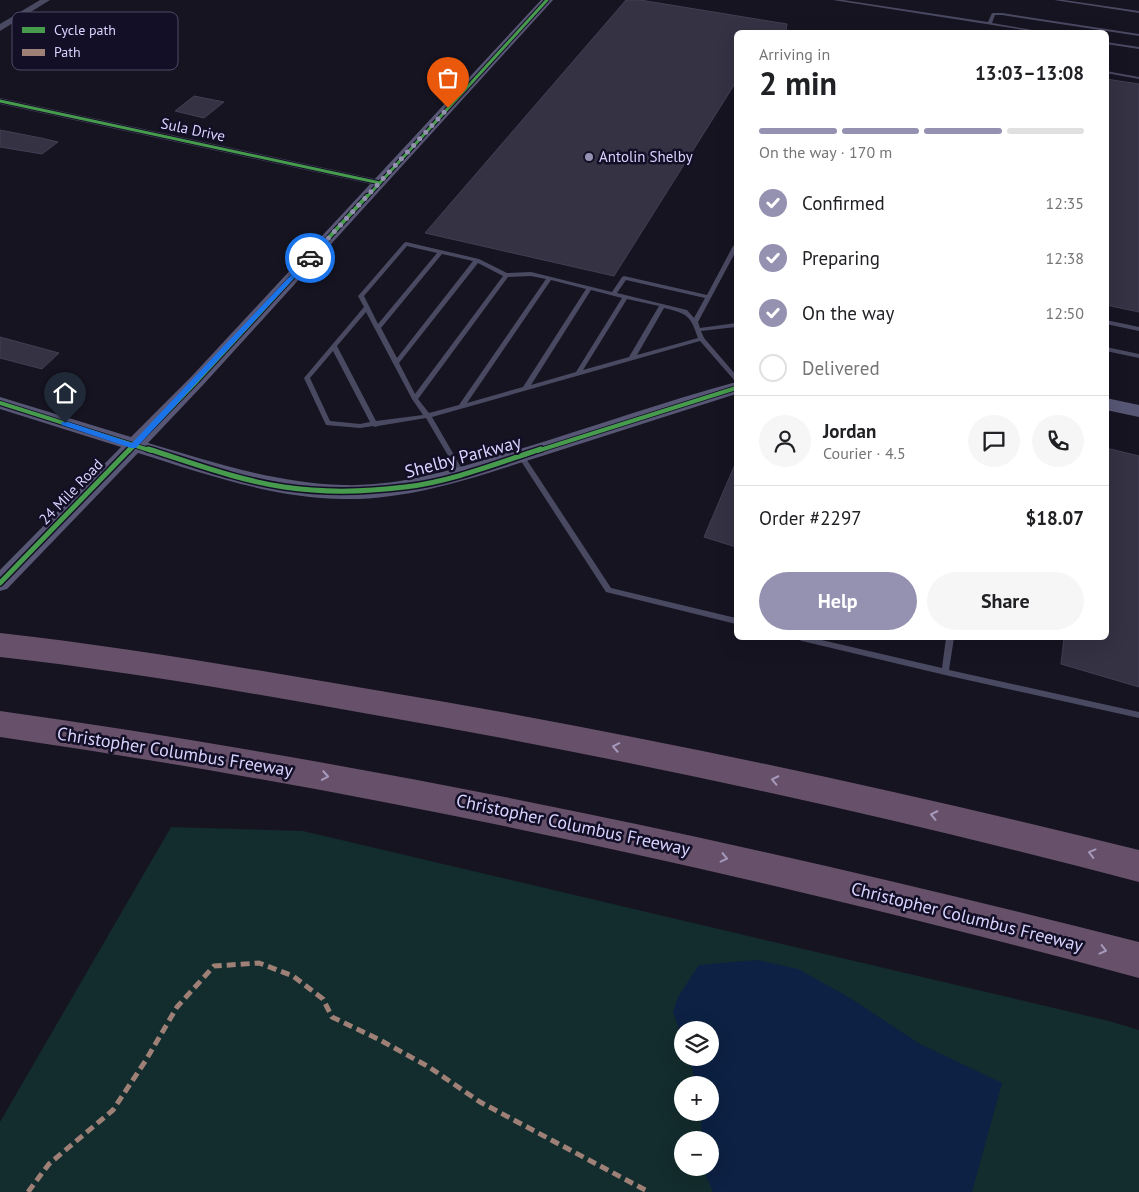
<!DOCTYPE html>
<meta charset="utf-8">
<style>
body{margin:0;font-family:"PT Sans",sans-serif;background:#f6f6f6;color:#202124;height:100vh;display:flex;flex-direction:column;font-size:19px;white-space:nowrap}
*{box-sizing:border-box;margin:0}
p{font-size:16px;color:#757577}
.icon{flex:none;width:28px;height:28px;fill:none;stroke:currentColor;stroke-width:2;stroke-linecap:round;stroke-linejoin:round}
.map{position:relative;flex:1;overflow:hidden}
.panel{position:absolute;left:734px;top:30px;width:375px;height:610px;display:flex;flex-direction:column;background:#fff;border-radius:8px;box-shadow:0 5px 20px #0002}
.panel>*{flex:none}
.controls{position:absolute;left:674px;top:1021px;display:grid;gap:10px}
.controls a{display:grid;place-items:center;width:45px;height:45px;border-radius:50%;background:#fff;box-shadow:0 5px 20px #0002;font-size:25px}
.pin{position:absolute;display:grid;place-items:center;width:42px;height:42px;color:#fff;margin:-51px -21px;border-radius:50% 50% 50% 0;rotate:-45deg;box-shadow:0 0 5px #0007}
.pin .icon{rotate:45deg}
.courier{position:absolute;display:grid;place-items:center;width:50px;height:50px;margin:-25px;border:4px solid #1a73e8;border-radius:50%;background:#fff;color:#222;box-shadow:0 1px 6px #0007}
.summary em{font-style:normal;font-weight:600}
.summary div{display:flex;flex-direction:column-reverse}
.summary{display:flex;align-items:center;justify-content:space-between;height:85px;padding:0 25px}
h1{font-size:32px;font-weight:600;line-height:38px}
.bar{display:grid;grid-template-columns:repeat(4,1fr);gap:8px 5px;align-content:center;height:60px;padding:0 25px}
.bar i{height:6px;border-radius:4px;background:#e0e0e0}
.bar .on{background:#9591b1}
.bar p{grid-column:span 4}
.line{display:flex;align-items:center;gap:12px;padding:0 25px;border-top:1px solid #e0e0e0}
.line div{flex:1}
.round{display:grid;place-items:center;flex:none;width:52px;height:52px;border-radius:26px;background:#f6f6f6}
ol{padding:0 25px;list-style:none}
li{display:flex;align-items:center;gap:15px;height:55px}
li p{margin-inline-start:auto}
li .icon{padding:5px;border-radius:50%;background:#9591b1;color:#fff;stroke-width:4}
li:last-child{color:#757577}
li i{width:28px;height:28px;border:2px solid #e0e0e0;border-radius:50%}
.button{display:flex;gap:10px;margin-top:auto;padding:10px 25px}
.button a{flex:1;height:58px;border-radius:30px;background:#9591b1;color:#fff;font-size:20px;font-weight:600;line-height:58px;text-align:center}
.button a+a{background:#f6f6f6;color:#202124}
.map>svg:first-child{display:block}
.green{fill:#132c2d;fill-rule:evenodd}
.water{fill:#0d2144}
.building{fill:#343243;stroke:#433f54}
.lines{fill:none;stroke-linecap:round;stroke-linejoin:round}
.lane{fill:#4a4962;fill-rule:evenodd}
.street{fill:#4a4962;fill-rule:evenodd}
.secondary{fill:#575674;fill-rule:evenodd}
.highway{fill:#67516a;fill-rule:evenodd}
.quiet{stroke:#9e8076;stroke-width:5;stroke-dasharray:9 5;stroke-linecap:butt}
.cycleway-far2-casing{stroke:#130f26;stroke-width:5}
.cycleway-far1-casing{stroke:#130f26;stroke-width:6}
.cycleway-casing{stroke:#130f26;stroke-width:8}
.cycleway-far2{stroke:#469c4c;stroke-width:3}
.cycleway-far1{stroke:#469c4c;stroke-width:4}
.cycleway{stroke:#469c4c;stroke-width:5}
.oneway{stroke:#a699bc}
.route{fill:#1a73e8}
.done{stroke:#9591b1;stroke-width:5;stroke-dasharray:0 9}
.poi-dot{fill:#9591b1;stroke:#130f26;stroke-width:2}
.labels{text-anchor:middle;stroke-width:5;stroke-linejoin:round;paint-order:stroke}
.far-street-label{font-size:15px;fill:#d9d4ff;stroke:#130f26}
.far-poi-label{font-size:15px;fill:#d9d4ff;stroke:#130f26;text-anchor:start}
.street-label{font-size:18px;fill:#d9d4ff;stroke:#130f26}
.key{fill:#130f26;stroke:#4e4a67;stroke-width:1}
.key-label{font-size:14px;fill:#d9d4ff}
</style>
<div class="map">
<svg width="1139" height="1192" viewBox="0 0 1139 1192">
<rect width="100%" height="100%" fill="#161421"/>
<path class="green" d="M171 827 303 831 1109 1021 1139 1030V1192H0V1122ZM682 1030H710V1058H682ZM682 1085H710V1112H682ZM682 1140H710V1168H682Z"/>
<path class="water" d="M757 960 798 969 850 998 920 1044 1002 1083 972 1192H713L706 1176 705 1168H710V1140H702L701 1137 702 1113 710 1112V1085H696L690 1058H710V1030H682V1037L673 1012 678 997 699 965Z"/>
<path class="building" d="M626 0H640L787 24 786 32H736V82L614 276 425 233Z
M1106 79 1139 84V312L1106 305Z
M194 96 224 102 204 118 175 111Z
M0 130 41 138 58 142 42 154 0 147Z
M0 337 59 353 42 369 0 358Z
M1106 448 1139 456V687L1061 664 1064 638H1106Z
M736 462V547L704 537Z"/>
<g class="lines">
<path class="lane" d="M833 0H843L988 22 992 13H1002L1139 34V36L1002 15H995L992 23 1044 32H1037Z
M1054 0H1064L1139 11V13Z
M1106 42 1139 47V49L1106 44Z
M1106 71 1139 77V79L1106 73Z
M406 242 479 259 507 273 531 272 612 292 622 277 624 276 707 295 733 246 736 244V251L698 322 700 328 736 323V327L701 331 704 338 736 375V381L734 380 700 341 432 417 465 474 462 476H460L426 418 378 426 375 427 373 426 360 428 326 425 304 378 364 307 358 296 359 295 404 243ZM407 246 437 253 378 324 364 296ZM442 254 473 261 397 358 381 328ZM478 263 503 276 415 394 399 363ZM531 276 546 279 459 405 429 413 418 399 508 277ZM551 280 586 289 523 387 467 403ZM626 280 705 298 694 318 687 310 617 293ZM591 290 622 298 576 372 531 385ZM627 299 659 306 629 357 583 370ZM664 308C688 314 690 315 698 338L637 355ZM366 312 412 399 423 415 376 421 337 346ZM333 351 370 422 360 424 330 421 310 378Z
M1106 320 1139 327V331L1106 324Z
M1106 347 1139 354V358L1106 351Z
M519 454H523L611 588 736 618V624L606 592 519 458 518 456Z
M798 638H813L942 668 946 638H954L949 670 1139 712V718L945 675 802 641 799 640Z"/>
<path class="street" d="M40 0H50L0 31V24Z
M0 98 380 180 385 183 380 186 0 104Z"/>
<path class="secondary" d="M541 0H553L203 385 148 443C212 462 275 483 343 485 403 487 462 467 520 449 592 427 663 402 736 382V394C671 415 607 435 542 456 478 476 412 500 344 499 272 498 205 474 138 453L7 589 0 591V570L121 447 0 409V397L131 437 191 377Z
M1106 398 1139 405V417L1106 410Z"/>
<path class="highway" d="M0 633C124 647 246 668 369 689 628 732 884 787 1139 850V882C885 815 628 759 369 714 247 692 124 671 0 657Z
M0 711C384 765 763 846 1139 942V978C764 877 385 793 0 737Z"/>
<path class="quiet" d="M28 1192 49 1164 113 1110 146 1060 177 1007 214 966 259 963 293 976 323 999 332 1017 380 1040 429 1067 480 1102 649 1192"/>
<g class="cycleway-far2-casing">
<path id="cycleway-far2" d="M0 101 380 183
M366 198 547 0"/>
</g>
<g class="cycleway-far1-casing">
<path id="cycleway-far1" d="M0 403 152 451
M129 451 197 381 367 196
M537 451 736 388"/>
</g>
<g class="cycleway-casing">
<path id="cycleway" d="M148 449C193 463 237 480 284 487 324 493 365 492 405 487 450 482 498 463 541 449
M0 583 130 449"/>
</g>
<use href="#cycleway-far2" class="cycleway-far2"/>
<use href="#cycleway-far1" class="cycleway-far1"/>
<use href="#cycleway" class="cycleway"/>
</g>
<defs><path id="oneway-chevron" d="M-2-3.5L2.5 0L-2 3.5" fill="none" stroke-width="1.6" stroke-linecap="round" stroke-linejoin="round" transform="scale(1.25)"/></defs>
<g class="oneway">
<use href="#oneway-chevron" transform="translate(616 747) rotate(-169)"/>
<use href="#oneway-chevron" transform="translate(325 776) rotate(10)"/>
<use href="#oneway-chevron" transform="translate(775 780) rotate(-168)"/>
<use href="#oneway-chevron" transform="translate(934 815) rotate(-168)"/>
<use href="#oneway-chevron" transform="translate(1092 853) rotate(-165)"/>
<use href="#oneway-chevron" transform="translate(724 858) rotate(13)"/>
<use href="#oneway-chevron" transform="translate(1103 950) rotate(14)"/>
</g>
<path class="route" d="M308 257 313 258 136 448H131L62 425 61 423 65 421 132 443Z"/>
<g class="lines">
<path class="done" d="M310 258 448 108"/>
</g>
<circle class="poi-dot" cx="589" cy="157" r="5"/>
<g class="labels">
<g class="far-street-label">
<text transform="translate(193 130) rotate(12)" y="5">Sula Drive</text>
<text transform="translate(71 492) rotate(-46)" y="5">24 Mile Road</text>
</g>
<g class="far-poi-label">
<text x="599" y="162">Antolin Shelby</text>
</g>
<g class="street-label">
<text transform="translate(463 457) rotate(-15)" y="6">Shelby Parkway</text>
<text transform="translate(175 752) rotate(9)" y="6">Christopher Columbus Freeway</text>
<text transform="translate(573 825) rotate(12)" y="6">Christopher Columbus Freeway</text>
<text transform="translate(967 917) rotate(14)" y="6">Christopher Columbus Freeway</text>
</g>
</g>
<rect x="12" y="12" width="166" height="58" rx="8" class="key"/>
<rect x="22" y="27" width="23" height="6" fill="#469c4c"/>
<rect x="22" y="49" width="23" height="7" fill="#9e8076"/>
<g class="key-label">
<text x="54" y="35">Cycle path</text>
<text x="54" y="57">Path</text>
</g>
</svg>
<div class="controls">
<a><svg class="icon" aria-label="layers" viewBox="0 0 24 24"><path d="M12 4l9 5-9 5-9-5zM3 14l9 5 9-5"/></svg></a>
<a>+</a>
<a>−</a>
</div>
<div class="pin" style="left:448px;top:108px;background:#ea580c"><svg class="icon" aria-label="bag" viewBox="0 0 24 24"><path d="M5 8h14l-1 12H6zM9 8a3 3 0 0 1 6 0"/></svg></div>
<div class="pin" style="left:65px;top:423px;background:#1f2937"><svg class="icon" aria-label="home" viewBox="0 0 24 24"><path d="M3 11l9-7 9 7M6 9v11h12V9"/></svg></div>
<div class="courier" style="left:310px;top:258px"><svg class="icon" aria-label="car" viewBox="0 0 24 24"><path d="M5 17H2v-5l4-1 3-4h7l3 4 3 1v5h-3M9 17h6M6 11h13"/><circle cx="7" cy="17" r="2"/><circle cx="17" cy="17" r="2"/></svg></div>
<section class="panel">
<div class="summary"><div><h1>2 min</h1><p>Arriving in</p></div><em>13:03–13:08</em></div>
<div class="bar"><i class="on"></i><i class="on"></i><i class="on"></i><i></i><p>On the way · 170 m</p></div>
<ol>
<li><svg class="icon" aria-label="check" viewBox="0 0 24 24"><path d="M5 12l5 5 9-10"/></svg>Confirmed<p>12:35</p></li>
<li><svg class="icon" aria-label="check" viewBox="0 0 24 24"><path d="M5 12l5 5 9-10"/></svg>Preparing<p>12:38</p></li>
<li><svg class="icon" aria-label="check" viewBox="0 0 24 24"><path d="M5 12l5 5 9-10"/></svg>On the way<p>12:50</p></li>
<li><i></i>Delivered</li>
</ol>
<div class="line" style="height:90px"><a class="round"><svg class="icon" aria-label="person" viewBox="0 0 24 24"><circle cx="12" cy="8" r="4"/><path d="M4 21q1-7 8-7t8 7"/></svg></a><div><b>Jordan</b><p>Courier · 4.5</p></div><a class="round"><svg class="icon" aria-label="chat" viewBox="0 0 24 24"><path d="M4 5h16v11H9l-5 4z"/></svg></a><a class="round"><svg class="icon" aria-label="phone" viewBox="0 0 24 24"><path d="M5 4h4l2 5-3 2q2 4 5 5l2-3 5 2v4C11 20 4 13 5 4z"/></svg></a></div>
<div class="line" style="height:65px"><div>Order #2297</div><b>$18.07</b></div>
<div class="button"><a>Help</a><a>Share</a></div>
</section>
</div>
